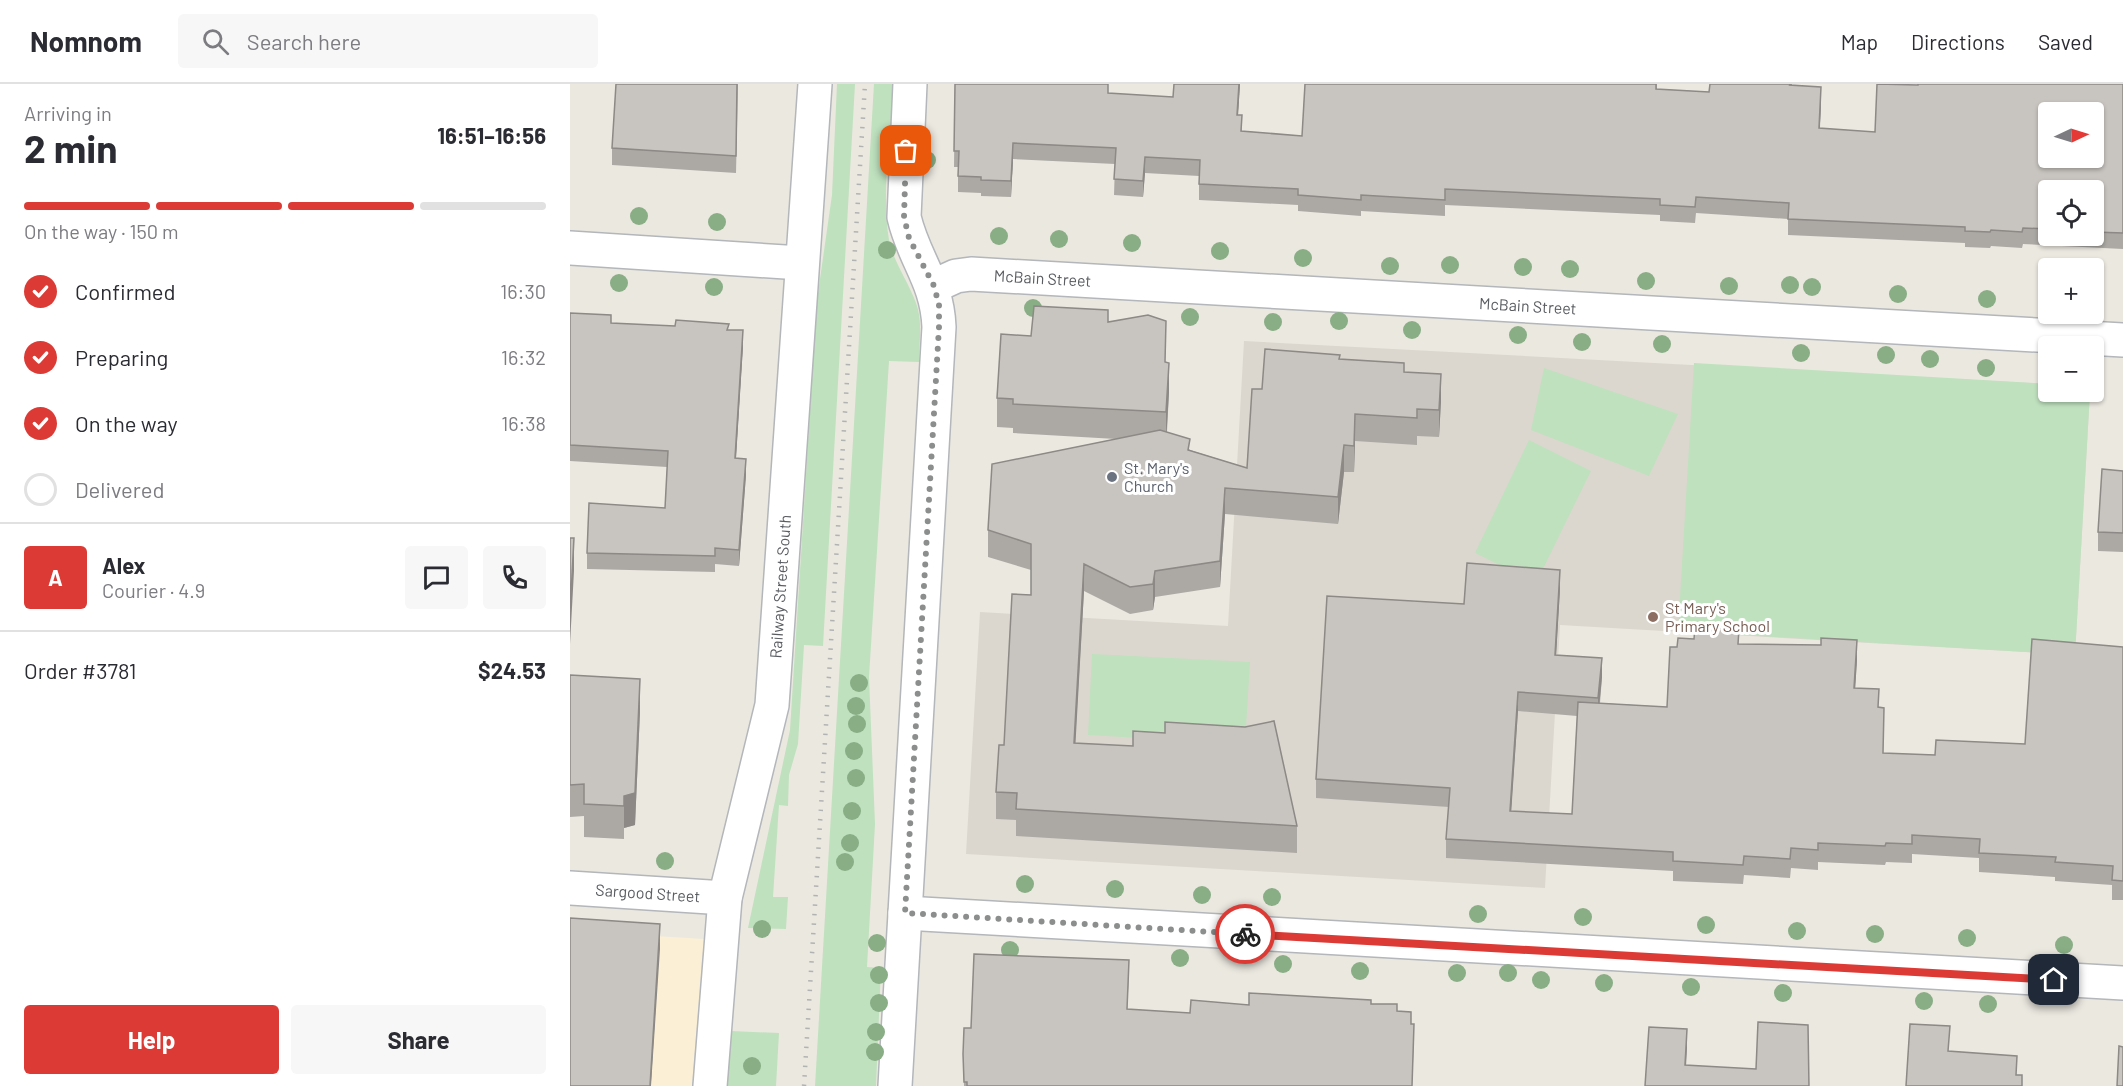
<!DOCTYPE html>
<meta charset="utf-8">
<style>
body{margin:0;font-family:Barlow,sans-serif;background:#f7f7f7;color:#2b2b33;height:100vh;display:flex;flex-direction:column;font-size:22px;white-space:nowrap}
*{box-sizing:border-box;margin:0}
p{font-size:20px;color:#7c7c81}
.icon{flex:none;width:33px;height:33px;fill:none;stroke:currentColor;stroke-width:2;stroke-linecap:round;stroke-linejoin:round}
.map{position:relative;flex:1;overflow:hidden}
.drawer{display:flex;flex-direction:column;background:#fff;width:570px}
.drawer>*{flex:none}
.needle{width:39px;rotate:86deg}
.controls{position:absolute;left:1468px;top:18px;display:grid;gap:12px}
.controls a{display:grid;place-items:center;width:66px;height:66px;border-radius:6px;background:#fff;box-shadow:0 2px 4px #0004;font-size:30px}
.pin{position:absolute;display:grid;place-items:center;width:51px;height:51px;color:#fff;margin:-26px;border-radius:12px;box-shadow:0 3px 9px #0006}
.courier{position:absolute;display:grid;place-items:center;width:60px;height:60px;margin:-30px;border:4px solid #dc3b35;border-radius:50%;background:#fff;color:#222;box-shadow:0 2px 8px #0007}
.head em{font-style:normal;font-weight:700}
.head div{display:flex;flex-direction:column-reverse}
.head{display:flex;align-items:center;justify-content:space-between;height:102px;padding:0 24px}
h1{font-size:39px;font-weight:700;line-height:45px}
.bar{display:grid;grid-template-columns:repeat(4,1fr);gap:9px 6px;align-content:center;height:72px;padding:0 24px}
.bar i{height:8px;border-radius:4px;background:#e1e1e2}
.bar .current{background:#dc3b35}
.bar p{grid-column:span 4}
.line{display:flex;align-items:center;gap:15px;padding:0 24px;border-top:2px solid #e1e1e2}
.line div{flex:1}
.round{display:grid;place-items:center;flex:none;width:63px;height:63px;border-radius:6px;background:#f7f7f7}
ol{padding:0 24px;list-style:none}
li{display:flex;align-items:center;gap:18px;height:66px}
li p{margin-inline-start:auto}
li .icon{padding:6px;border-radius:50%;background:#dc3b35;color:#fff;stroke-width:4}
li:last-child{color:#7c7c81}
li i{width:33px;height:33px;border:3px solid #e1e1e2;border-radius:50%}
.primary-button{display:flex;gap:12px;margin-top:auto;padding:12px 24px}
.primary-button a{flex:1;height:69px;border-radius:6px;background:#dc3b35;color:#fff;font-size:24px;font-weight:700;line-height:69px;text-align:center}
.primary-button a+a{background:#f7f7f7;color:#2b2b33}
header{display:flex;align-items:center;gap:36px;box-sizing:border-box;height:84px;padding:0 30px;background:#fff;border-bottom:2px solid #e1e1e2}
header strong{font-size:28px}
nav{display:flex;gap:33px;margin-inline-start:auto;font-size:21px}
.search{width:420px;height:54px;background:#f7f7f7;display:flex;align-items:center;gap:15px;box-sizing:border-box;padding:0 21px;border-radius:6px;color:#7c7c81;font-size:22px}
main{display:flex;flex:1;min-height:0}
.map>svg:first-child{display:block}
.commercial{fill:#fbf0d5}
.education{fill:#dbd7ce}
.green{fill:#bfe1be}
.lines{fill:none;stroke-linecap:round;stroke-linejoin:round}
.minor-casing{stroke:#b3b6ba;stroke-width:36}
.minor{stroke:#fff;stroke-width:33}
.rail{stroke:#b1b2b2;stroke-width:4.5;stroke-dasharray:1.5 8;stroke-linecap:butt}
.tree{fill:#89ae85}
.wall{fill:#aca9a4;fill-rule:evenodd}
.shaded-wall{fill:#8c8986}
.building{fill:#c8c4bf;stroke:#8c8986;stroke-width:1.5;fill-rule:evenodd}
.done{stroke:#8c8d8d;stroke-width:6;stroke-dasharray:0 10.8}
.route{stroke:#dc3b35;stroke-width:8}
.worship-dot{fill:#6b7280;stroke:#fff;stroke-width:2}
.education-dot{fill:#8d6e63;stroke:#fff;stroke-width:2}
.labels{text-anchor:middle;stroke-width:6;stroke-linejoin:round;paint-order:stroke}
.street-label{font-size:16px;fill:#595c60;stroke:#fff}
.worship-label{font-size:16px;fill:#5b616d;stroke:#fff;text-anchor:start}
.education-label{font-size:16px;fill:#785e54;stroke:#fff;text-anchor:start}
</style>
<header>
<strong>Nomnom</strong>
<div class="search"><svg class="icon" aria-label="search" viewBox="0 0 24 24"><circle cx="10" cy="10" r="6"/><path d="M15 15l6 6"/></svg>Search here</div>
<nav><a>Map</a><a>Directions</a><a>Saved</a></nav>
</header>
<main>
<section class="drawer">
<div class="head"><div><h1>2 min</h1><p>Arriving in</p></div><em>16:51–16:56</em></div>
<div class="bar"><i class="current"></i><i class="current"></i><i class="current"></i><i></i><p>On the way · 150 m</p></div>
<ol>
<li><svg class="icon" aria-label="check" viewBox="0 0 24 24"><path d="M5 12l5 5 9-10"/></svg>Confirmed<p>16:30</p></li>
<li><svg class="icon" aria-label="check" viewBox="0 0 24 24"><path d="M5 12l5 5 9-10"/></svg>Preparing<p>16:32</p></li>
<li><svg class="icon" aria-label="check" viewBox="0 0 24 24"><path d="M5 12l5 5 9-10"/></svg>On the way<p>16:38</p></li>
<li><i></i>Delivered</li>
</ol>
<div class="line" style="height:108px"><b class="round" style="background:#dc3b35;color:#fff">A</b><div><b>Alex</b><p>Courier · 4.9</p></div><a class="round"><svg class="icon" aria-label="chat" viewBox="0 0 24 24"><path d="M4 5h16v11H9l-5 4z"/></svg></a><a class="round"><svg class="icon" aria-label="phone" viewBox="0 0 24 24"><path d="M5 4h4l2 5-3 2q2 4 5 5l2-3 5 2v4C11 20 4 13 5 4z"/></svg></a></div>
<div class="line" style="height:78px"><div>Order #3781</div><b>$24.53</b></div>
<div class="primary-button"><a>Help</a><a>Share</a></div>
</section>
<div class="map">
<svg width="1553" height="1002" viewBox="0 0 1553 1002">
<rect width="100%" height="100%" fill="#ebe8e0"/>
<path class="commercial" d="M0 847 134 855 122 1002H0Z"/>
<path class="education" d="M674 257 1479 300V308H1520L1505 571 990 541 975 804 396 770 410 528 658 542Z"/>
<path class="green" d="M267 0H285L253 562 234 561 228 660 219 691 218 722 209 721 203 813H218L216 845 178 844 220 646 247 216 262 111Z
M304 0H324C321 49 311 108 319 156 324 179 338 197 346 219 353 237 349 259 349 278L319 277 299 593 305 740 297 883 311 884 306 1002H245Z
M1124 279 1479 300V308H1520L1505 571 1108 547Z
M974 284 1108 330 1079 392 961 346Z
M959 356 1021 387 966 499 905 469Z
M522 570 680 578 675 660 518 651Z
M161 947 209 949 206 1002H157Z"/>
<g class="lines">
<g class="minor-casing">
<g id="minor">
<path d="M0 164 231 179"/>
<path id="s1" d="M364 202 386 192 401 190 1553 256"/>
<path id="s2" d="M0 804 155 814"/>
<path d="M335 829 1553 899"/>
<path id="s3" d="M140 1002 155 814 202 621 245 0"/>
<path d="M325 1002 369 243C367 196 344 176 334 133L340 0"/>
</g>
</g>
<use href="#minor" class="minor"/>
<path class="rail" d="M234 1002 295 0"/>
</g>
<g class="tree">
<circle cx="357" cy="76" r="9"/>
<circle cx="69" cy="132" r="9"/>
<circle cx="147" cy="138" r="9"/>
<circle cx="429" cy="152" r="9"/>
<circle cx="489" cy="155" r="9"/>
<circle cx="562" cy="159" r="9"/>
<circle cx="317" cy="166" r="9"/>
<circle cx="650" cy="167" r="9"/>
<circle cx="733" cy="174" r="9"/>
<circle cx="880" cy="181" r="9"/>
<circle cx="820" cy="182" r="9"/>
<circle cx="953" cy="183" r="9"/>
<circle cx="1000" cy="185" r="9"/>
<circle cx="1076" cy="197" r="9"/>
<circle cx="49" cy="199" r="9"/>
<circle cx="1220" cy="201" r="9"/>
<circle cx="1159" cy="202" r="9"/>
<circle cx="144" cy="203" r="9"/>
<circle cx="1242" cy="203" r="9"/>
<circle cx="1328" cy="210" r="9"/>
<circle cx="1417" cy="215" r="9"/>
<circle cx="463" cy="224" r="9"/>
<circle cx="620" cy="233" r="9"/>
<circle cx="769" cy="237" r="9"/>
<circle cx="703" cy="238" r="9"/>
<circle cx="842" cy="246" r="9"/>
<circle cx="948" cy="251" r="9"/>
<circle cx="1012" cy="258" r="9"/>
<circle cx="1092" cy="260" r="9"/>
<circle cx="1231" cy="269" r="9"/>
<circle cx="1316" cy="271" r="9"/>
<circle cx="1360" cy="275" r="9"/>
<circle cx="1416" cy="284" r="9"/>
<circle cx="289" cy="599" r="9"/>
<circle cx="286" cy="622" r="9"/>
<circle cx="287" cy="640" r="9"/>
<circle cx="284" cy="667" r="9"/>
<circle cx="286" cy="694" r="9"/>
<circle cx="282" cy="727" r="9"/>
<circle cx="280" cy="759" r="9"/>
<circle cx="95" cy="777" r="9"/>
<circle cx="275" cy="778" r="9"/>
<circle cx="455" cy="800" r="9"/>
<circle cx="545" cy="805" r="9"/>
<circle cx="632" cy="811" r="9"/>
<circle cx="702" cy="813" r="9"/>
<circle cx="908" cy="830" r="9"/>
<circle cx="1013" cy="833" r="9"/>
<circle cx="1136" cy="841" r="9"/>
<circle cx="192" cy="845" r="9"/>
<circle cx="1227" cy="847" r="9"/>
<circle cx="1305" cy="850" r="9"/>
<circle cx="1397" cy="854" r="9"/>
<circle cx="307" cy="859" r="9"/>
<circle cx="1494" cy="861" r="9"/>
<circle cx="440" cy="866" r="9"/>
<circle cx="610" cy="874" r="9"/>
<circle cx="713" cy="880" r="9"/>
<circle cx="790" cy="887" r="9"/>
<circle cx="887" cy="889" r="9"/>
<circle cx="938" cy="889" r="9"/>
<circle cx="309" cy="891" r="9"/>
<circle cx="971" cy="896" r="9"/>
<circle cx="1034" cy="899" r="9"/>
<circle cx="1121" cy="903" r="9"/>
<circle cx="1213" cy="909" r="9"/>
<circle cx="1354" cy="917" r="9"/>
<circle cx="309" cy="919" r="9"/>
<circle cx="1418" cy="920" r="9"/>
<circle cx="306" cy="948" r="9"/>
<circle cx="305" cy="968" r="9"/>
<circle cx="182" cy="982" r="9"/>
</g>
<path class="wall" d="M168 0 166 89 42 81V64Z
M385 0 603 13 670 0 668 31 672 47 732 52 735 0H1087V5L1139 8 1140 0H1222L1221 1 1251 19 1250 44 1305 48 1348 1 1553 0V165L1453 160 1452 164 1421 162 1420 164 1395 163V159L1218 151V135L1126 129 1125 139 1090 137V131L875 121V132L791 127V132L728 127V121L629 116V92L575 89 573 113 544 111 545 80 443 75 441 113 411 112V109L388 108V83H384ZM1479 106H1524V152H1479Z
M0 229 41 239 159 246 173 262 166 374 176 391 169 482 145 480V488L17 485V469L95 424 97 383 0 377Z
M538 238 596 278 599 308 597 348 620 366 677 384 692 305 770 275 834 288 871 317 869 353 847 352V361L785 357 784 388H774L768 440 655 430 650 503 585 513 583 526 560 530 514 507 505 659 727 742V769L446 752V736L426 735V708L461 511V486L418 473V446L546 355 443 349V344L427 343V314L461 252Z
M1553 387V468L1528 467V448Z
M990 505 986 571 1032 593 1030 619 1097 623 1107 563 1169 560 1287 576 1285 604 1309 623 1313 669 1365 671 1455 660 1553 563V816H1542V801L1485 797V793L1409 788V774L1342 770V779L1316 778 1315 781 1248 778V786L1221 784 1220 794 1174 791 1173 800 1103 797V787L876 774V755L879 723 746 714V695L894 520ZM948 627 1007 632 1002 730 941 727Z
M0 591 70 627 65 741 54 744V755L14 753V732L0 733Z
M559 892 557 926 620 929 679 921 801 920 827 927 841 940 844 957 842 1002H394L393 970 401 944Z"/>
<path class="shaded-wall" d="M669 0H670L667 47V31Z
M1251 3V19L1249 60V44Z
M443 59V75L441 113V97Z
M575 73V89L573 113V97Z
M173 246V262L165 390V374Z
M599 279V308L596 358V328Z
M871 290V317L869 353V326Z
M785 330V357L784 388V362Z
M774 361V388L768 440V413Z
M176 375V391L169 482V466Z
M655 404V430L650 503V477Z
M4 454V487L0 560V528Z
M514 480V507L504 686V659Z
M990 486V505L985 590V571Z
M585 487V513L583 526V500Z
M1287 556V576L1284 623V604Z
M1032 574V593L1028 634V614Z
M70 595V627L65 741 54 744V712Z
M948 608V627L940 746V727Z
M90 840V865L81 1002H80Z
M1117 945V964L1115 1001V981Z"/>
<path class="building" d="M46 0H167L166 72 42 64Z
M385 0H538V9L603 13 604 0H669L667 31H672L671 47 732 52 735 0H1086V5L1139 8 1140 0H1221L1220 1 1251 3 1249 44 1305 48 1307 0 1348 1V0H1553V149L1524 148V106H1479V145L1453 144 1452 148 1421 146 1420 148 1395 147V143L1218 135 1219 119 1126 113 1125 123 1090 121V115L875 105V116L791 111V116L728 111V105L629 100 630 76 575 73 573 97 544 95 546 64 443 59 441 97 411 96V93L388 92 389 67H384ZM1479 28H1524V74H1479Z
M464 222 538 226V238L578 231 596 237 595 278 599 279 596 328 443 320V315L427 314 431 250 461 252Z
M0 229 41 231V239L105 242 106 236 159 240 157 246H173L165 374 176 375 169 466 145 464V472L17 469 19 419 95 424 98 367 0 361Z
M695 265 770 271 769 275 834 279V288L871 290 869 326 847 325V334L785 330 784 362 774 361 768 413 655 404 650 477 585 487 583 500 560 503 514 480 504 659 563 662V647L595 649V638L675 643 704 637 727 742 446 725 447 709 426 708 429 661H434L442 510 461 511V460L418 446 422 380 590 346 620 355 618 366 677 384 682 305H692Z
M1532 385 1553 387V449L1528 448Z
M0 454H4L0 528Z
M897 479 990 486 985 571 1032 574 1028 614 948 608 940 727 1002 730 1008 618 1097 623 1100 563H1107L1108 554 1124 555 1125 543 1169 545 1168 560 1251 561V554L1287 556 1284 604 1309 605 1308 623 1314 624 1313 669 1365 671 1366 656 1455 660 1462 555 1553 563V797L1542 796 1543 782 1485 778 1486 773 1409 769 1410 755 1342 751V760L1316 759 1315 762 1248 759V766L1221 764 1220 775 1174 772 1173 781 1103 777V768L876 755 880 704 746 695 757 512 894 520Z
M0 591 70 595 65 709 54 712V722L14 720V700L0 701Z
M0 834 90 840 80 1002H0Z
M404 870 559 876 557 925 620 929 621 916 679 921V909L801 916V920H827V927L841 928V940H844L842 1002H397V998H394L393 970 394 944H401Z
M1188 938 1238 941 1239 1002H1075L1079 943 1117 945 1115 981 1186 985Z
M1340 940 1380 942 1378 967 1447 972 1446 991H1452V1002H1336Z
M1549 962 1553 963V1002H1547Z"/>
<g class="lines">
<path class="done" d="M336 67 334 133 339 154 364 202 369 221V243L335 829 675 850"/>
<path class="route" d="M675 850 1484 896"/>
</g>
<circle class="worship-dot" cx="542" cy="393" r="6"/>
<circle class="education-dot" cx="1083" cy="533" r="6"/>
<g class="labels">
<g class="street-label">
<text dy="6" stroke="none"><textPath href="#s1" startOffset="111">McBain Street</textPath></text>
<text dy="6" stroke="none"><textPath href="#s1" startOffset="597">McBain Street</textPath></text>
<text dy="6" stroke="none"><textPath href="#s3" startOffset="506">Railway Street South</textPath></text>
<text dy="6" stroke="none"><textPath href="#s2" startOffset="78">Sargood Street</textPath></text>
</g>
<g class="worship-label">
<text x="554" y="390">St. Mary's<tspan x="554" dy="18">Church</tspan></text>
</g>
<g class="education-label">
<text x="1095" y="530">St Mary's<tspan x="1095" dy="18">Primary School</tspan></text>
</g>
</g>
</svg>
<div class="controls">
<a><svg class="needle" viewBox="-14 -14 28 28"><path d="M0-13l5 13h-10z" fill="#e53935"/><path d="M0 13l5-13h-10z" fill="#7c7c81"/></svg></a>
<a><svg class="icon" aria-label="locate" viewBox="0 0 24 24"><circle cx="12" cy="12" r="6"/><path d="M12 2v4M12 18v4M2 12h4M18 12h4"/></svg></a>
<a>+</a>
<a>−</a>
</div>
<div class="pin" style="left:336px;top:67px;background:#ea580c"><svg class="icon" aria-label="bag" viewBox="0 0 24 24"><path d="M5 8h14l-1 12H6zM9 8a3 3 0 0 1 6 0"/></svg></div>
<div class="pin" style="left:1484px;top:896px;background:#1f2937"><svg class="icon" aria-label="home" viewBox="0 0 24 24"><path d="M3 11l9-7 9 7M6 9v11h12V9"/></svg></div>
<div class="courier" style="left:675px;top:850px"><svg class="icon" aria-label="bike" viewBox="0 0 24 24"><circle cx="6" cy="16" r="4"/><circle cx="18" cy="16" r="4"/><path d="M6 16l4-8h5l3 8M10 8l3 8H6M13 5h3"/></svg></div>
</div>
</main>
